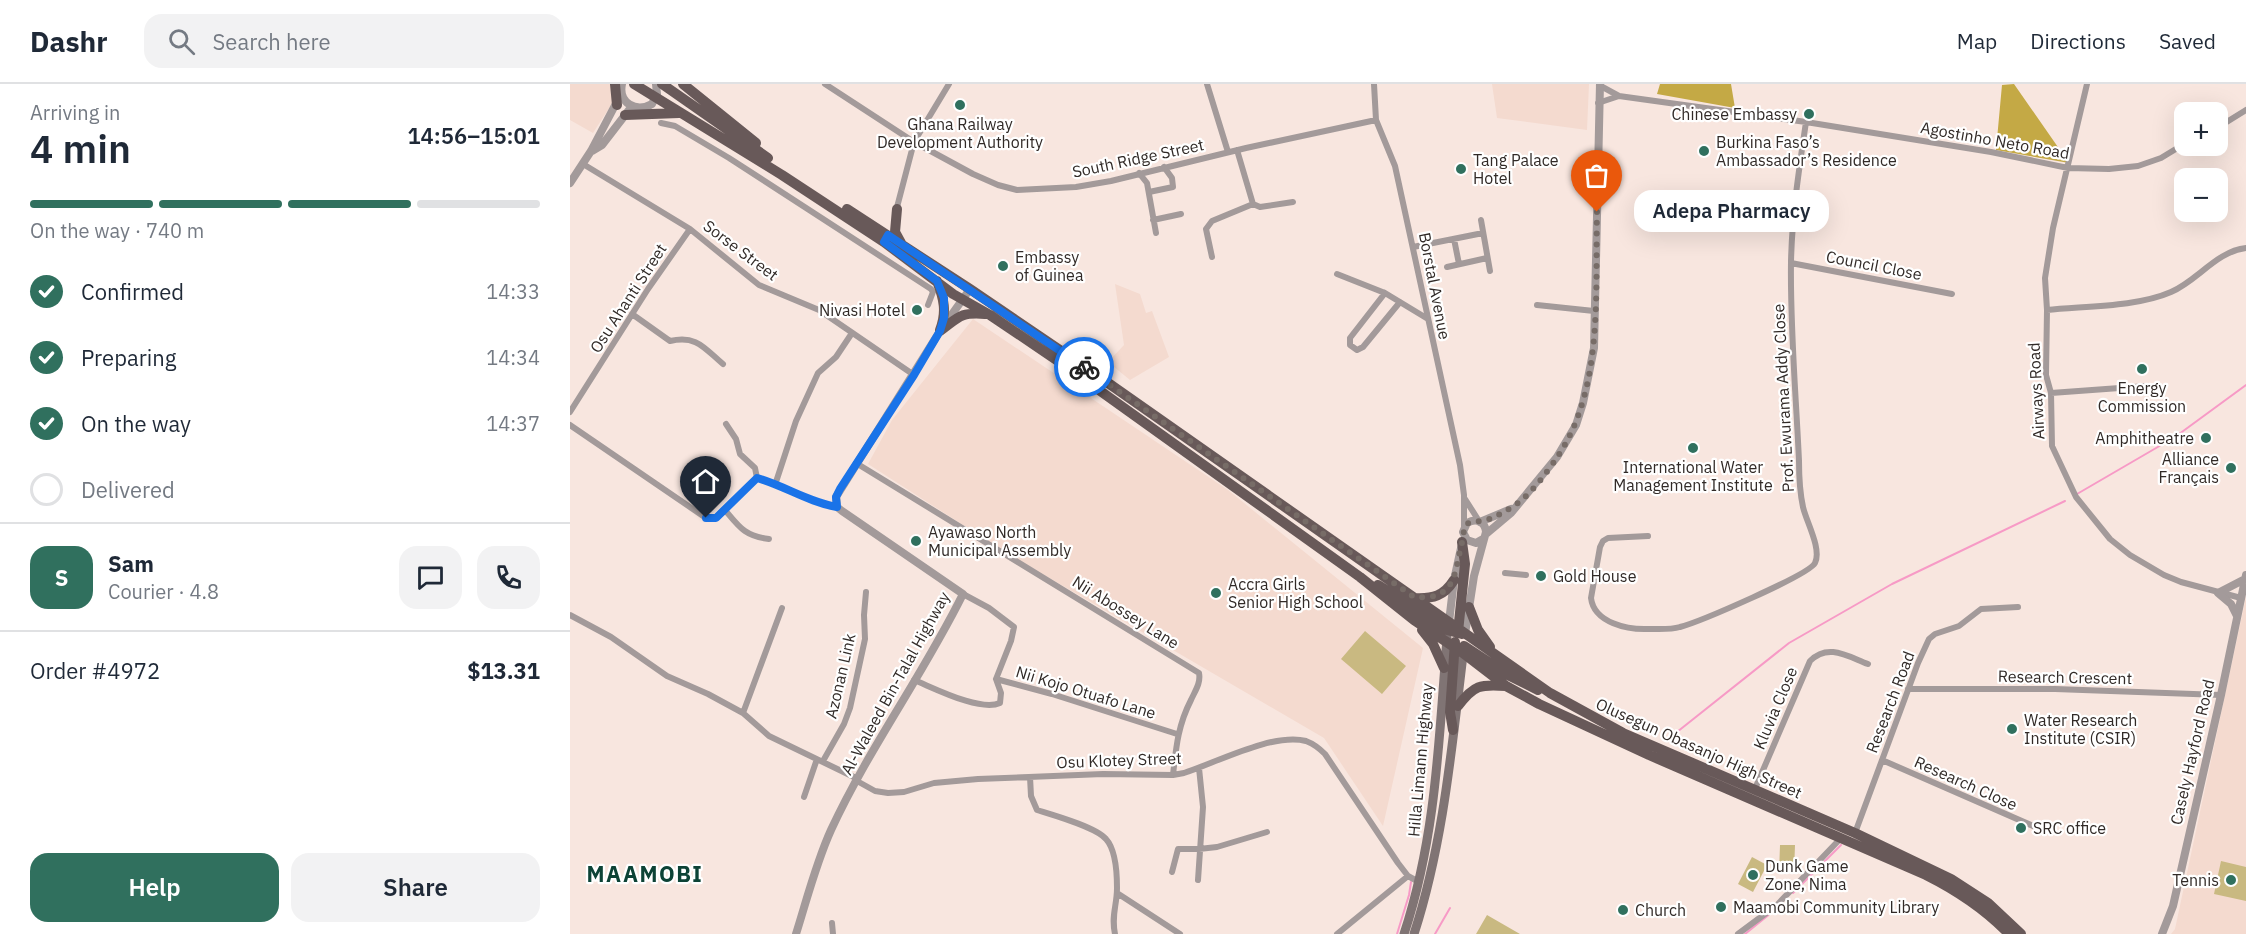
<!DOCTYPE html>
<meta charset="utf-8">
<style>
body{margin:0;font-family:"IBM Plex Sans",sans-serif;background:#f2f2f3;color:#1f2937;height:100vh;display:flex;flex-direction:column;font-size:22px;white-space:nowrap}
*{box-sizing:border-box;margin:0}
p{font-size:20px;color:#747a83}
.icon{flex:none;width:33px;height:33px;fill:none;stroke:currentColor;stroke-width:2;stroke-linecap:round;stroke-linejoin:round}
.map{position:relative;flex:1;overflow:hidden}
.sheet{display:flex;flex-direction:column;background:#fff;width:570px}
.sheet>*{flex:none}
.controls{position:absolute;left:1604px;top:18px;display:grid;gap:12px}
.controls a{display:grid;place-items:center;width:54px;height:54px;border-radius:12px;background:#fff;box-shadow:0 6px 24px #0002;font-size:30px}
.pin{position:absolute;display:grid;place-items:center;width:51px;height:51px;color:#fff;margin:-62px -26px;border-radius:50% 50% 50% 0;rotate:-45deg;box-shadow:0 0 6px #0007}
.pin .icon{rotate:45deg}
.courier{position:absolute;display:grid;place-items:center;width:60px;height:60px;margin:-30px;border:4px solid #1a73e8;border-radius:50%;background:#fff;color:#222;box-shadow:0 2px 8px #0007}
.bubble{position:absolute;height:42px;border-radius:18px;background:#fff;box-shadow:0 6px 24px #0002;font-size:20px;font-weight:600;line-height:42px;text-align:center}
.summary em{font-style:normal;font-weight:600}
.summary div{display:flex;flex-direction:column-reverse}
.summary{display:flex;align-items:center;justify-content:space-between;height:102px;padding:0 30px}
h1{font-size:39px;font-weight:600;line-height:45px}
.bar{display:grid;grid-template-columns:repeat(4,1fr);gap:9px 6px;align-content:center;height:72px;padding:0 30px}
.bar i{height:8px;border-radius:4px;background:#e0e1e3}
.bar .active{background:#30705e}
.bar p{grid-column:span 4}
.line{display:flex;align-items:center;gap:15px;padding:0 30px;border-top:2px solid #e0e1e3}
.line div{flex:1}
.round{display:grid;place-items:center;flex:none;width:63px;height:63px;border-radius:18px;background:#f2f2f3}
ol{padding:0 30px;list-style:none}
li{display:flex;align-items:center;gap:18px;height:66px}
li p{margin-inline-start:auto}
li .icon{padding:6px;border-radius:50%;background:#30705e;color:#fff;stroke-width:4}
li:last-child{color:#747a83}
li i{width:33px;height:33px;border:3px solid #e0e1e3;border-radius:50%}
.action{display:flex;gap:12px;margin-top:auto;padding:12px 30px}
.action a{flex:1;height:69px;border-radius:18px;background:#30705e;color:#fff;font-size:24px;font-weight:600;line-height:69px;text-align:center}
.action a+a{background:#f2f2f3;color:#1f2937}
header{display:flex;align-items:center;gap:36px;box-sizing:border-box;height:84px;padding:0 30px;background:#fff;border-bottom:2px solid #e0e1e3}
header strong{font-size:28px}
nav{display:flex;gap:33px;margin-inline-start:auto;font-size:21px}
.search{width:420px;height:54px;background:#f2f2f3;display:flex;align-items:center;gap:15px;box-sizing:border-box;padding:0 21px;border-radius:18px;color:#747a83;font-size:22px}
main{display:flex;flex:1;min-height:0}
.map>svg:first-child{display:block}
.built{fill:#f4dacf}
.green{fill:#c9b981}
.forest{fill:#c4a945}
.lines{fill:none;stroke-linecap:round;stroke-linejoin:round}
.stream{stroke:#f79ac6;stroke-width:2}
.minor{stroke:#a39a9a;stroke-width:6}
.tertiary{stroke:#a39a9a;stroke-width:8}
.secondary{stroke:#807474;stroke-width:9}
.primary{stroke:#685959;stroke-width:10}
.done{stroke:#776c67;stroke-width:6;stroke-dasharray:0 10.8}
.route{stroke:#1a73e8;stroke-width:8}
.poi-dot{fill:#30705e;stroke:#fff;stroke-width:2}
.labels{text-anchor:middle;stroke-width:4.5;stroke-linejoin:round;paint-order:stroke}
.poi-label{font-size:16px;fill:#312a27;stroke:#fff;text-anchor:start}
.street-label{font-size:16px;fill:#312a27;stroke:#fff}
.district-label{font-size:22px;font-weight:bold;letter-spacing:1.5px;fill:#0d4336;stroke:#fff}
</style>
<header>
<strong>Dashr</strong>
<div class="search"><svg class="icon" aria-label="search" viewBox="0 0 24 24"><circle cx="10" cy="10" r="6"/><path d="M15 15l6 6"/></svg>Search here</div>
<nav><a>Map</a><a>Directions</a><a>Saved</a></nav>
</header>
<main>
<section class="sheet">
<div class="summary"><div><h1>4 min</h1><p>Arriving in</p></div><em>14:56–15:01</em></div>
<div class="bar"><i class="active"></i><i class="active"></i><i class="active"></i><i></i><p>On the way · 740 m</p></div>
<ol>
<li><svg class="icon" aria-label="check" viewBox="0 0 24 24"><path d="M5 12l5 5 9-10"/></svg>Confirmed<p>14:33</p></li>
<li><svg class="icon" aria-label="check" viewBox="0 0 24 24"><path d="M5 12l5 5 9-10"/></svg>Preparing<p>14:34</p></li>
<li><svg class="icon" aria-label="check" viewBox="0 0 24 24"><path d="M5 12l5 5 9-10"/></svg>On the way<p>14:37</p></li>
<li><i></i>Delivered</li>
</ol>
<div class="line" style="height:108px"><b class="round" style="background:#30705e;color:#fff">S</b><div><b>Sam</b><p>Courier · 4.8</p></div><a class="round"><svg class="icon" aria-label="chat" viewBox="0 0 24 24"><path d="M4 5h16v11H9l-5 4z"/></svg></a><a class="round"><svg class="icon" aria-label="phone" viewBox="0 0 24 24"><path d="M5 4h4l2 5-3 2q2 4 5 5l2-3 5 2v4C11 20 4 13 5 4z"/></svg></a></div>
<div class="line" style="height:78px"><div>Order #4972</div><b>$13.31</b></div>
<div class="action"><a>Help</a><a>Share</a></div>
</section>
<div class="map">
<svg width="1676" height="850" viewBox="0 0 1676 850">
<rect width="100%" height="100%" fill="#f8e6df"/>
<path class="built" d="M0 0H42L45 15 23 49 0 36Z
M922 0H1019L1017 46 927 34Z
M545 200 570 210 576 229 582 227 599 273 560 296 538 278 554 261Z
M403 235 658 406 853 564 813 742 754 654 435 468 298 380 322 336Z
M1676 513V850H1601L1605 845Z"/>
<path class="green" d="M795 547 836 582 812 610 771 575Z
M1210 761H1225L1224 789H1209Z
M1182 773 1197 781 1183 808 1168 800Z
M1651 777 1676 783V817L1644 810Z
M917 831 950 850H906Z"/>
<path class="forest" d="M1090 0H1161L1165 24 1087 10Z
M1444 0 1499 79 1426 66 1432 1Z"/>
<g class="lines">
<path class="stream" d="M1507 410 1605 353 1676 301
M1107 648 1219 559 1322 500 1495 417
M1223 809 1271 761
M827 850 839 811 841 798
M865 850 880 824
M1175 850 1206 825"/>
<path class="minor" d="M255 0 344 58 403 90 428 101 447 106 506 103 541 97 676 64 806 36
M637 0 658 68
M804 0 806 36 825 82 890 381 894 411V444
M1517 0 1483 144 1475 194 1477 226 1476 291 1481 309 1482 362 1506 413 1540 455 1560 471 1594 491 1611 498 1671 514
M1029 1 1049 12 1236 38 1421 68 1498 84 1539 85 1568 82 1591 74 1614 60
M1028 19 1049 12
M91 39 105 42 159 74 361 205 363 208 358 221
M1647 44 1676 26
M667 66 683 120
M13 80 120 145 189 201 249 226 344 291
M569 89 577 99 586 149
M579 108 603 103 602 94 594 83
M326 127 344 58 379 0
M583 136 611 130
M911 136 920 187
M884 155 889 180
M843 163 913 149
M642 173 636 145 642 137 683 120 690 123 723 118
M1221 179 1382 210
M877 183 917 174
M767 190 815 209 858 235
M815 209 780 254V261L787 266 793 263 830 218
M967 221 1024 227
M1477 226C1515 222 1567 223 1601 208 1627 197 1647 167 1676 164
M62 230 100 257C127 251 134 264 153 280
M1481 309 1577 302
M0 328 78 205 120 145
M156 340 166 355 170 370 185 384 187 394
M0 341 136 434H146L187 394C215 402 238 418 267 423
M286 379 629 589C631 599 625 607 621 616 608 641 606 664 603 691
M205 401 226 337 248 289 266 273 282 249
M895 415 909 437
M155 426C170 444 175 452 199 455
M1078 452 1038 454 1033 457 1030 463 1021 514C1024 539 1058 546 1079 545 1089 545 1100 546 1110 543 1129 538 1239 491 1245 479 1252 465 1236 437 1233 423 1230 409 1229 392 1229 377 1226 311 1220 244 1221 178 1222 131 1229 85 1236 38
M935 489 956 491
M393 510 419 524 444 543 441 557 426 595
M0 531 41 553 97 592 138 610 173 629 199 652 288 695
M426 595 482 610 607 650
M344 596C364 604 410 628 430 619L431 609 426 595
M1338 605H1485L1651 611
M173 629 212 524
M1312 676 1470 745
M253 677 274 640 280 624 295 555 294 531 296 508
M460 693 461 712 467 726C483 731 526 743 536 755 546 766 547 789 547 804 547 822 541 831 545 850
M287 697 305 707 318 709 334 708 364 699 408 695 533 690 603 691 614 689C645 679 704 648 736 657 744 660 749 664 755 670L828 779 838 792 849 798
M1184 707 1240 577C1258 559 1277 572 1298 580
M234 713 247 675
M1285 749 1348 579 1359 555 1365 550 1389 542 1411 525 1448 523
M602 788 608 765H629L647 763 697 748
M628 796 633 723 629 684
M547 809 610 850
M262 839 263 850
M767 850 838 792
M1168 850 1207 821 1271 754"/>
<path class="tertiary" d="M52 0C48 19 66 29 82 20L87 10 86 0
M22 67 32 61 59 26
M0 99 21 67 51 10
M910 438 941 425
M916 450 941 429 987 373 1006 341 1013 319 1024 264 1030 0
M1667 532 1661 520 1648 509 1675 495
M879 538 884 496 891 464
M895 550 904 492 916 448C915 437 906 434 897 439L893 448 897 456 906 459 913 455
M226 850C237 815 246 779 261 746 299 664 353 591 393 510L272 427 267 423 266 413 370 247 400 205
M1592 850 1603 822 1651 611 1676 491"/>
<path class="secondary" d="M834 850C866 753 869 655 877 554
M844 850C874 757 882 660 894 563"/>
<path class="primary" d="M45 0 47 21
M64 0 212 91 314 158 383 210 420 231 494 281 790 493 844 536 893 569 936 602 969 620 1079 671 1356 791C1386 806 1415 825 1439 850
M92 0 198 74
M113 0 186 59
M55 31 109 29
M277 125 400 205 531 294 980 609 1053 649 1285 749 1381 795 1418 819 1451 850
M327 125 325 148 331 159
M367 197C374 215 377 228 370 246
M370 247C389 233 390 228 415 230
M808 501 877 546 892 550
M844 514C863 515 874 512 884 496
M899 523 908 546 920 563
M852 546 863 560 874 584
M888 548 895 480 892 458
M894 562 938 591 968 606
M888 622C904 601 910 600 936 602
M883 646 880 628 885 558"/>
</g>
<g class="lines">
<path class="done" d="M514 283 844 513C891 517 883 484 894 452 892 438 900 438 910 437 918 437 929 431 935 427 957 417 975 391 988 372 1034 303 1025 208 1027 128"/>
<path class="route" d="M136 434H146L187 394C215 402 238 418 267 423L266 413 270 405 344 291 370 247 374 234V214L367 197 314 158 318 151 514 283"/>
</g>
<g class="poi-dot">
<circle cx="390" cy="21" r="6"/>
<circle cx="1239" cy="30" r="6"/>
<circle cx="1134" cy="67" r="6"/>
<circle cx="891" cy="85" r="6"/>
<circle cx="433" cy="182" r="6"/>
<circle cx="347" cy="226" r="6"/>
<circle cx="1572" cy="285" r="6"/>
<circle cx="1636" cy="354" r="6"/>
<circle cx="1123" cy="364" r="6"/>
<circle cx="1661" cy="384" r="6"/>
<circle cx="346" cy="457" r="6"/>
<circle cx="971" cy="492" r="6"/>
<circle cx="646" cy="509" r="6"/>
<circle cx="1442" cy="645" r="6"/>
<circle cx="1451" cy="744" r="6"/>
<circle cx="1183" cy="791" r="6"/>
<circle cx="1661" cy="796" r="6"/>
<circle cx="1151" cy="823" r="6"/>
<circle cx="1053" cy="826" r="6"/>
</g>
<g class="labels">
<g class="poi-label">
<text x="1227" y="36" text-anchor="end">Chinese Embassy</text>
<text x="390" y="46" text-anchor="middle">Ghana Railway<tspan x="390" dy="18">Development Authority</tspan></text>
<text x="1146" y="64">Burkina Faso’s<tspan x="1146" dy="18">Ambassador’s Residence</tspan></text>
<text x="903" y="82">Tang Palace<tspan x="903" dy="18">Hotel</tspan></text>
<text x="445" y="179">Embassy<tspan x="445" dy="18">of Guinea</tspan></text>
<text x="335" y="232" text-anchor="end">Nivasi Hotel</text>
<text x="1572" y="310" text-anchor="middle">Energy<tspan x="1572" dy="18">Commission</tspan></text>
<text x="1624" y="360" text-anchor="end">Amphitheatre</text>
<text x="1649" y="381" text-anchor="end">Alliance<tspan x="1649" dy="18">Français</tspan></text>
<text x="1123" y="389" text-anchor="middle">International Water<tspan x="1123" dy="18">Management Institute</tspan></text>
<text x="358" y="454">Ayawaso North<tspan x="358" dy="18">Municipal Assembly</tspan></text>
<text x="983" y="498">Gold House</text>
<text x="658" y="506">Accra Girls<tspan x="658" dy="18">Senior High School</tspan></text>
<text x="1454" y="642">Water Research<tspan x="1454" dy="18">Institute (CSIR)</tspan></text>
<text x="1463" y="750">SRC office</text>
<text x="1195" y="788">Dunk Game<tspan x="1195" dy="18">Zone, Nima</tspan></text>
<text x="1649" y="802" text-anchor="end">Tennis</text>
<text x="1163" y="829">Maamobi Community Library</text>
<text x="1065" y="832">Church</text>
</g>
<g class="street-label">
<text transform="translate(1425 56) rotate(10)" y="6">Agostinho Neto Road</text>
<text transform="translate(568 74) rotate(-12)" y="6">South Ridge Street</text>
<text transform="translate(171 166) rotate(37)" y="6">Sorse Street</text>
<text transform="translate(1304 181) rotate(11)" y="6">Council Close</text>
<text transform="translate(865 202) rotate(79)" y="6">Borstal Avenue</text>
<text transform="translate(58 214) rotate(-57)" y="6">Osu Ahanti Street</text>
<text transform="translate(1466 307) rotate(-93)" y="6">Airways Road</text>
<text transform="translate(1213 314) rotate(-93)" y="6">Prof. Ewurama Addy Close</text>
<text transform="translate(556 528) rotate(32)" y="6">Nii Abossey Lane</text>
<text transform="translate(270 592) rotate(-77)" y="6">Azonan Link</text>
<text transform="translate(1495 593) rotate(1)" y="6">Research Crescent</text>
<text transform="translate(325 599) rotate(-61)" y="6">Al-Waleed Bin-Talal Highway</text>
<text transform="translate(516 608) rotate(17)" y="6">Nii Kojo Otuafo Lane</text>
<text transform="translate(1320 618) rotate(-69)" y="6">Research Road</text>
<text transform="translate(1205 624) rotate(-67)" y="6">Kluvia Close</text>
<text transform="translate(1129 664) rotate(24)" y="6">Olusegun Obasanjo High Street</text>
<text transform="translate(1622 668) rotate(-77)" y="6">Casely Hayford Road</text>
<text transform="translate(549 676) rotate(-2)" y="6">Osu Klotey Street</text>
<text transform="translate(850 676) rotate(-85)" y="6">Hilla Limann Highway</text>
<text transform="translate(1396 699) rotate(24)" y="6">Research Close</text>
</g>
<g class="district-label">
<text x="75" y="798">MAAMOBI</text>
</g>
</g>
</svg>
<div class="controls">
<a>+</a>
<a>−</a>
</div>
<div class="pin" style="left:1027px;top:128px;background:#ea580c"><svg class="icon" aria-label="bag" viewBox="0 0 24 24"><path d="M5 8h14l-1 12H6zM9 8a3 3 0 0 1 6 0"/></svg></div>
<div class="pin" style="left:136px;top:434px;background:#1f2937"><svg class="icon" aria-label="home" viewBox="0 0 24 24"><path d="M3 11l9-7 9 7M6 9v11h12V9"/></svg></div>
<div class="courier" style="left:514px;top:283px"><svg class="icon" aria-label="bike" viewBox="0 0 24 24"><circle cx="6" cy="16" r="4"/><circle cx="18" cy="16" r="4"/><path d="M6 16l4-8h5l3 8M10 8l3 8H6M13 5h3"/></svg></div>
<div class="bubble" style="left:1064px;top:106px;width:195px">Adepa Pharmacy</div>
</div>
</main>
